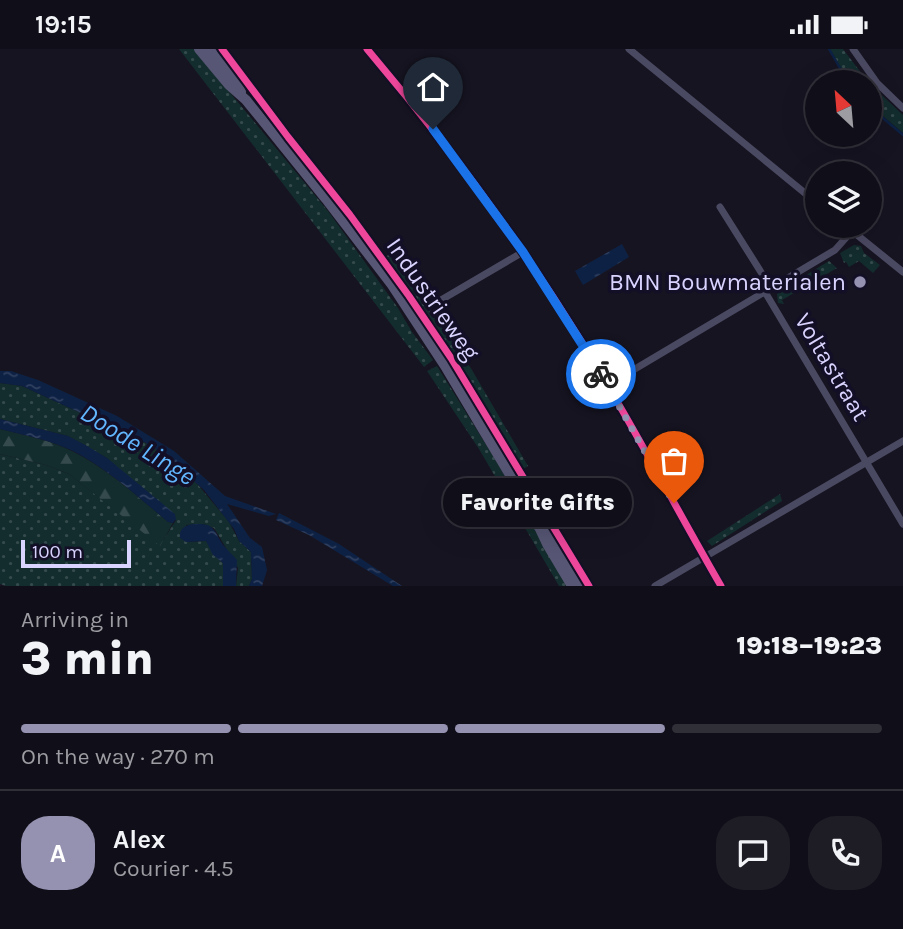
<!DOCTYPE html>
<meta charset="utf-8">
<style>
body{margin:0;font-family:Karla,sans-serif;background:#1e1d26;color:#f1f3f6;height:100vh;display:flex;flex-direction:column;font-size:26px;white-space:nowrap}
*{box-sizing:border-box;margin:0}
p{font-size:23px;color:#9c9ca2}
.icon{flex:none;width:38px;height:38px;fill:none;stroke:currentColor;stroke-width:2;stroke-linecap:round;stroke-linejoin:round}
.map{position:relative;height:537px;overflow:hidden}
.side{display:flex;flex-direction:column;background:#100f19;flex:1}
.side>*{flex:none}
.needle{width:46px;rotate:334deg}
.buttons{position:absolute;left:805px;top:21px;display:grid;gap:14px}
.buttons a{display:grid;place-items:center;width:77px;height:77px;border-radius:50%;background:#100f19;box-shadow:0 7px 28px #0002,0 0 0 2px #302f38;font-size:35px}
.scale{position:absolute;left:21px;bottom:18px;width:110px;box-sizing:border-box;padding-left:7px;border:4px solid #d9d4ff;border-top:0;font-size:19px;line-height:24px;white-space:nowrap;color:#d9d4ff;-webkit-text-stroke:5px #130f26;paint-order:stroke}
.pin{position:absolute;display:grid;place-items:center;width:60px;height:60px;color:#fff;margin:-72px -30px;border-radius:50% 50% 50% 0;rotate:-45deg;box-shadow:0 0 7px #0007}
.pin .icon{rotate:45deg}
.courier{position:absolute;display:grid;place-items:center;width:70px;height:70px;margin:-35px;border:5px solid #1a73e8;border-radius:50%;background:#fff;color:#222;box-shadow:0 2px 9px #0007}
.bubble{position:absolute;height:49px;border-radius:24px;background:#100f19;box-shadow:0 7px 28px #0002,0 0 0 2px #302f38;font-size:23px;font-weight:800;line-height:49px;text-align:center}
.head em{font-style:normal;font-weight:800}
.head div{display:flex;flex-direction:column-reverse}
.head{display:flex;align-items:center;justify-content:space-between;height:119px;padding:0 21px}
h1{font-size:46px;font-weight:800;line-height:52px}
.bar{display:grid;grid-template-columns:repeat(4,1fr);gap:10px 7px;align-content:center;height:84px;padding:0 21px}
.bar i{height:9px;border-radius:5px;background:#302f38}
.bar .current{background:#9591b1}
.bar p{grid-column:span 4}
.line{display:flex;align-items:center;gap:18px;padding:0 21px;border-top:2px solid #302f38}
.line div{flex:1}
.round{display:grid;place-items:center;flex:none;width:74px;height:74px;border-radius:28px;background:#1e1d26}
.status{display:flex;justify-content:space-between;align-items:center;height:49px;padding:0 35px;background:#100f19;direction:ltr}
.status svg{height:19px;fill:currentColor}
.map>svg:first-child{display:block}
.green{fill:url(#green-dots)}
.forest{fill:url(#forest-firs)}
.water{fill:url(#water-ripples)}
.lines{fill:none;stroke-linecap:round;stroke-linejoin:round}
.stream{stroke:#0d2144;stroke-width:2.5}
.street{stroke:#4a4962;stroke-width:7}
.secondary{stroke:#575674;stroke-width:10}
.cycleway-casing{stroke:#130f26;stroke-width:11}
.cycleway{stroke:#ed469a;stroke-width:7}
.done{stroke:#9591b1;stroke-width:7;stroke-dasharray:0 12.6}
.route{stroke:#1a73e8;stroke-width:9}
.poi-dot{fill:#9591b1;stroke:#130f26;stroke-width:2.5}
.labels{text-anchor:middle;stroke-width:7;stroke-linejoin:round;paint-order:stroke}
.poi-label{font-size:24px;fill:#d9d4ff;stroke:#130f26;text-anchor:end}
.street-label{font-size:24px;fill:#d9d4ff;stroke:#130f26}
.water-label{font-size:26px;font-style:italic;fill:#62b6ff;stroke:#130f26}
</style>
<div class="status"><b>19:15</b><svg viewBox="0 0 49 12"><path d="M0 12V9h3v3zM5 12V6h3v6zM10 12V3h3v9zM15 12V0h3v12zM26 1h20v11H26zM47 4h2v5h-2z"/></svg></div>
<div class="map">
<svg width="903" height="537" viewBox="0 0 903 537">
<defs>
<pattern id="green-dots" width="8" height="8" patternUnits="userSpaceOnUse" patternTransform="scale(1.75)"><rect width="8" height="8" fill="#132c2d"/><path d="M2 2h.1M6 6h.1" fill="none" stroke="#354a4c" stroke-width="1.8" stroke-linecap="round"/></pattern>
<pattern id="forest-firs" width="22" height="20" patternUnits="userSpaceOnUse" patternTransform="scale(1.75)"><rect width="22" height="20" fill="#132c2d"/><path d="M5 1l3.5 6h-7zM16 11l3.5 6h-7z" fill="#354a4c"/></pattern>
<pattern id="water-ripples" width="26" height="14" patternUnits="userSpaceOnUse" patternTransform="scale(1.75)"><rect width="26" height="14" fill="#0d2144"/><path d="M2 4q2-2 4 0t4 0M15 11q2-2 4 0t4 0" fill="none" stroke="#304060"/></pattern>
</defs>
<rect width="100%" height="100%" fill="#161421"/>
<path class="green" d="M179 0H194L328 162 398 259 412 283 433 311 424 318Z
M829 0H843L868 33H848Z
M870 35 903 66V84L870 56Z
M346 163 409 250 588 537H585L578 527 435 297 342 166Z
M854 196 861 197 864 204 880 216 873 224 859 212 849 218 846 213 844 214 840 204Z
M390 204 420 249H424L472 321 528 417 523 420 465 323 385 209Z
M829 212 837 219 782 251 784 255 778 254 777 245 783 236H790Z
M437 317 495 410 568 537H559L479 400 427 322Z
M0 334 22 337 146 394 162 404 194 431 229 473 239 492 251 503 252 530 249 537H236L238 519 214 479 203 475 186 476V493L206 492C213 501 213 506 223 514V537H6L0 535V405L46 416 69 425 160 496 176 471 107 409 68 387 0 370Z
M780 445 782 452 712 497 707 492Z"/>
<path class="forest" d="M0 380C24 386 50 391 72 402 108 420 138 448 168 473L173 474 160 497 69 425 46 416 0 405Z"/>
<path class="water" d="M622 195 629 208 583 236 575 222Z
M0 322H11L38 331 117 367 174 402 225 447 276 465 269 467 227 455 250 489 262 498 267 521 262 537H249L252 530 251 503 239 492 234 480 204 441 162 404 146 394 22 337 0 334Z
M0 370 68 387 87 397 107 409 175 465 176 470 173 474 168 473C138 448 108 420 73 402 50 391 24 386 0 380Z
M279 464 339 495 402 537H393L309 486 276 471Z
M195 475C217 474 213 483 225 498 229 503 233 506 237 511L236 537H223V514L213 506 206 492 186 493 180 489C179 479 185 476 195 475Z"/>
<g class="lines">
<path class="stream" d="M829 0 848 33
M870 58 903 86"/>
<path class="street" d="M367 0C445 92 518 190 581 292 631 372 674 456 721 537
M629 0 817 154
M853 0 877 34 903 59
M720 158 771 239
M846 177 903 223
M765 243 903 475
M441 251 523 203
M608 336 835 201 852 182
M655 537 903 392"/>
<path class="secondary" d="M199 0 229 36 246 51 326 150 392 236 445 317 532 463 547 495 572 537
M209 0 235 32 241 43
M545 479 581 537"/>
<g class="cycleway-casing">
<path id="cycleway" d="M222 0 288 88 350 166 409 247 451 309 589 537
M367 0C445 92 518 190 581 292 631 372 674 456 721 537"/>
</g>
<use href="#cycleway" class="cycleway"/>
</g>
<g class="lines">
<path class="done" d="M601 325 674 454"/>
<path class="route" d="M433 80 523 203 601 325"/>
</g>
<circle class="poi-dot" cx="860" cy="233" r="7"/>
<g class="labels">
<g class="poi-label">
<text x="846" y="241">BMN Bouwmaterialen</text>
</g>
<g class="street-label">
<text transform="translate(433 250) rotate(55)" y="8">Industrieweg</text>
<text transform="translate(832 318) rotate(59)" y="8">Voltastraat</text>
</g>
<g class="water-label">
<text transform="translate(138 395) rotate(32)" y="9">Doode Linge</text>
</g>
</g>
</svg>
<div class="buttons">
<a><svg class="needle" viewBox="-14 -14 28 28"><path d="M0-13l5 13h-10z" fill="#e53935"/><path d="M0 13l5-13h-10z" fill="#9c9ca2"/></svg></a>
<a><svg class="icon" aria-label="layers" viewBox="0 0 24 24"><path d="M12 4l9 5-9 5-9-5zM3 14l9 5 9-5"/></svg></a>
</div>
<div class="scale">100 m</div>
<div class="pin" style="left:674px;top:454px;background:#ea580c"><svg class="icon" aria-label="bag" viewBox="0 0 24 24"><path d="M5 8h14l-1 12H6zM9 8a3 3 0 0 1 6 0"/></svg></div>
<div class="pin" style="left:433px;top:80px;background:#1f2937"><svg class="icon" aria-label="home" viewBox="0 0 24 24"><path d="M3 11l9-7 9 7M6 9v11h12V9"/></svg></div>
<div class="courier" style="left:601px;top:325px"><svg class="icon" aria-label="bike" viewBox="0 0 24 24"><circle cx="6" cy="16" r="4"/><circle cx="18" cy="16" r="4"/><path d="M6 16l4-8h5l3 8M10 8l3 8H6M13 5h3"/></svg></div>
<div class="bubble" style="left:443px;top:429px;width:189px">Favorite Gifts</div>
</div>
<section class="side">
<div class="head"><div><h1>3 min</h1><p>Arriving in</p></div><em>19:18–19:23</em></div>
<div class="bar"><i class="current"></i><i class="current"></i><i class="current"></i><i></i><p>On the way · 270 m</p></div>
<div class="line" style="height:126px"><b class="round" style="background:#9591b1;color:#fff">A</b><div><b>Alex</b><p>Courier · 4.5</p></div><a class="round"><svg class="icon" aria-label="chat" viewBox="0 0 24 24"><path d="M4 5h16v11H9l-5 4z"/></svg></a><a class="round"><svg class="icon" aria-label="phone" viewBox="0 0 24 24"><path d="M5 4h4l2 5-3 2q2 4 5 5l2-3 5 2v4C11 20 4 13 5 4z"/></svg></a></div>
</section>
